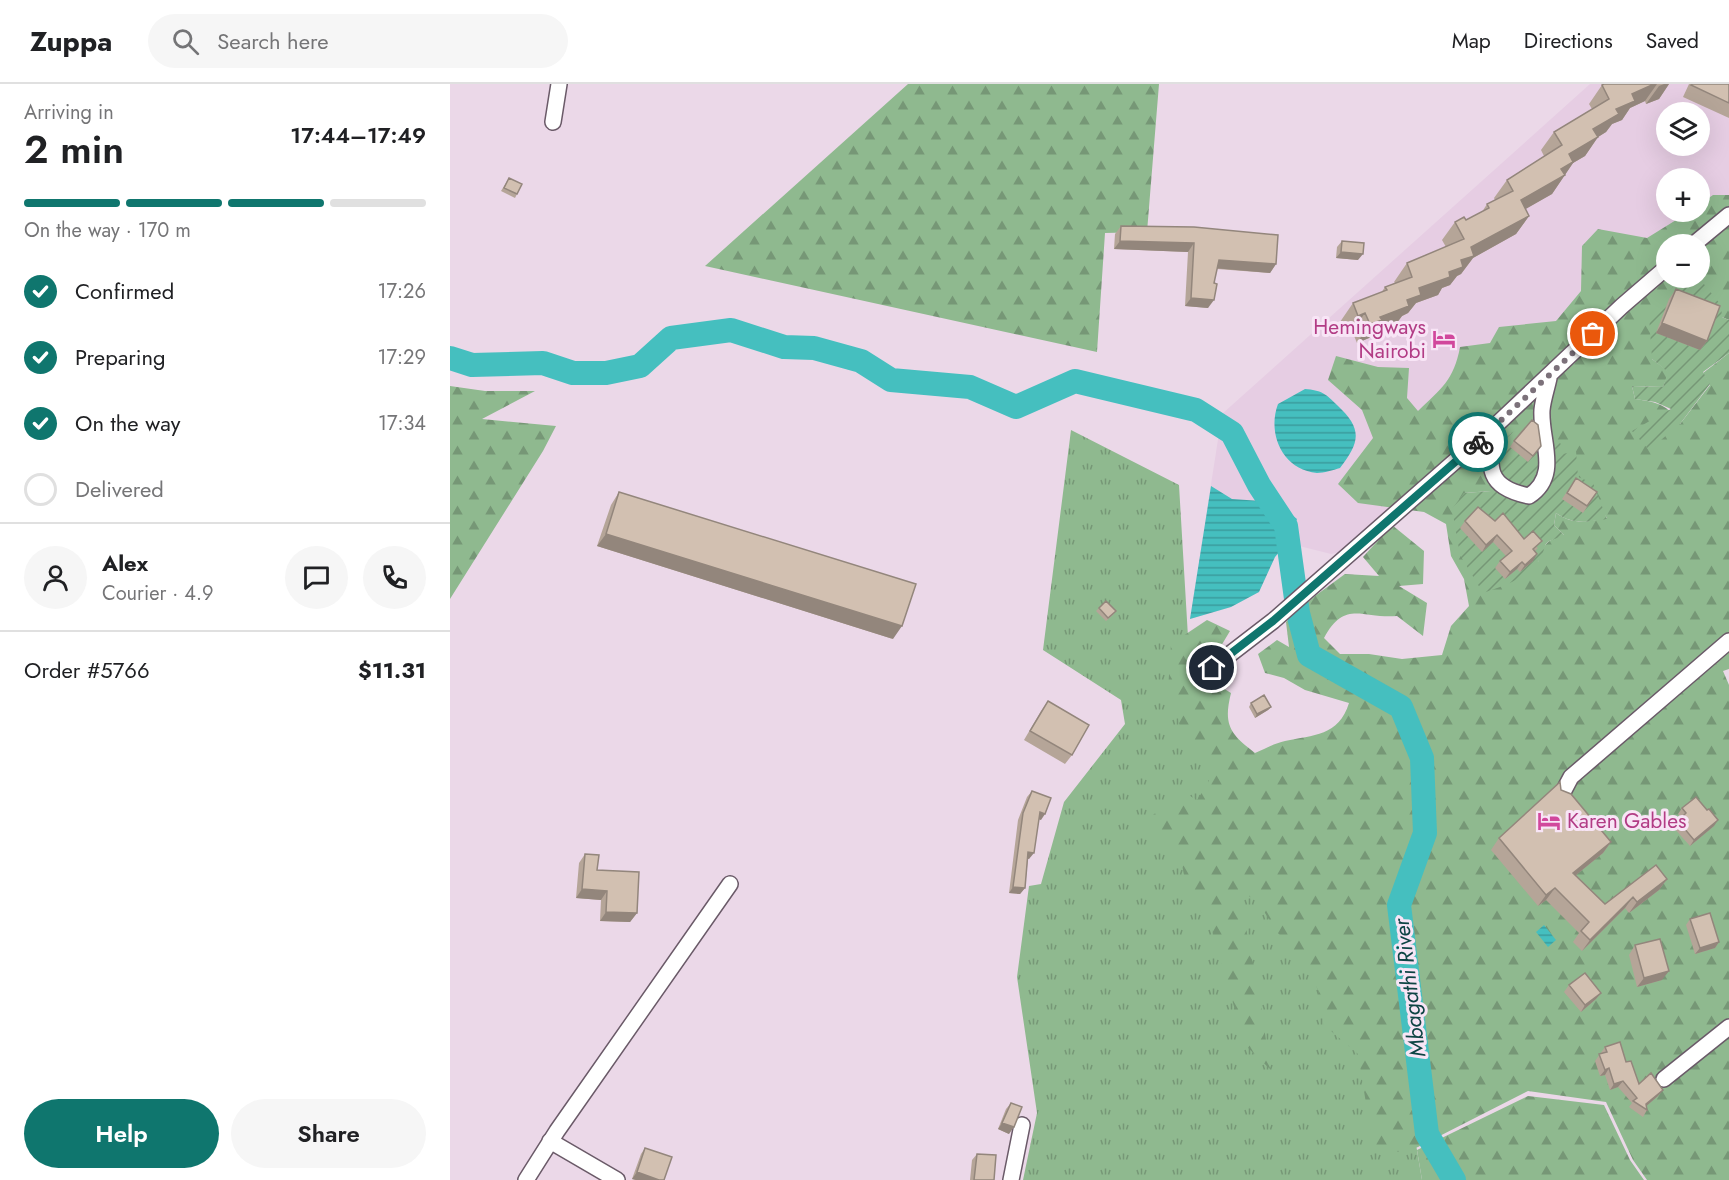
<!DOCTYPE html>
<meta charset="utf-8">
<style>
body{margin:0;font-family:Jost,sans-serif;background:#f6f6f6;color:#202124;height:100vh;display:flex;flex-direction:column;font-size:22px;white-space:nowrap}
*{box-sizing:border-box;margin:0}
p{font-size:20px;color:#757577}
.icon{flex:none;width:33px;height:33px;fill:none;stroke:currentColor;stroke-width:2;stroke-linecap:round;stroke-linejoin:round}
.map{position:relative;flex:1;overflow:hidden}
.side{display:flex;flex-direction:column;background:#fff;width:450px}
.side>*{flex:none}
.fabs{position:absolute;left:1206px;top:18px;display:grid;gap:12px}
.fabs a{display:grid;place-items:center;width:54px;height:54px;border-radius:50%;background:#fff;box-shadow:0 6px 24px #0002;font-size:30px}
.pin{position:absolute;display:grid;place-items:center;width:51px;height:51px;color:#fff;margin:-26px;border:3px solid #fff;border-radius:50%;box-shadow:0 2px 6px #0007}
.courier{position:absolute;display:grid;place-items:center;width:60px;height:60px;margin:-30px;border:4px solid #0f766e;border-radius:50%;background:#fff;color:#222;box-shadow:0 2px 8px #0007}
.headline em{font-style:normal;font-weight:600}
.headline div{display:flex;flex-direction:column-reverse}
.headline{display:flex;align-items:center;justify-content:space-between;height:102px;padding:0 24px}
h1{font-size:39px;font-weight:600;line-height:45px}
.bar{display:grid;grid-template-columns:repeat(4,1fr);gap:9px 6px;align-content:center;height:72px;padding:0 24px}
.bar i{height:8px;border-radius:4px;background:#e0e0e0}
.bar .on{background:#0f766e}
.bar p{grid-column:span 4}
.line{display:flex;align-items:center;gap:15px;padding:0 24px;border-top:2px solid #e0e0e0}
.line div{flex:1}
.round{display:grid;place-items:center;flex:none;width:63px;height:63px;border-radius:32px;background:#f6f6f6}
ol{padding:0 24px;list-style:none}
li{display:flex;align-items:center;gap:18px;height:66px}
li p{margin-inline-start:auto}
li .icon{padding:6px;border-radius:50%;background:#0f766e;color:#fff;stroke-width:4}
li:last-child{color:#757577}
li i{width:33px;height:33px;border:3px solid #e0e0e0;border-radius:50%}
.primary-button{display:flex;gap:12px;margin-top:auto;padding:12px 24px}
.primary-button a{flex:1;height:69px;border-radius:36px;background:#0f766e;color:#fff;font-size:24px;font-weight:600;line-height:69px;text-align:center}
.primary-button a+a{background:#f6f6f6;color:#202124}
header{display:flex;align-items:center;gap:36px;box-sizing:border-box;height:84px;padding:0 30px;background:#fff;border-bottom:2px solid #e0e0e0}
header strong{font-size:28px}
nav{display:flex;gap:33px;margin-inline-start:auto;font-size:21px}
.search{width:420px;height:54px;background:#f6f6f6;display:flex;align-items:center;gap:15px;box-sizing:border-box;padding:0 21px;border-radius:33px;color:#757577;font-size:22px}
main{display:flex;flex:1;min-height:0}
.map>svg:first-child{display:block}
.built{fill:#e6cde3;fill-rule:evenodd}
.grass{fill:url(#grass-tufts)}
.forest{fill:url(#forest-firs);fill-rule:evenodd}
.garden{fill:url(#garden-furrows)}
.water{fill:url(#water-rules)}
.lines{fill:none;stroke-linecap:round;stroke-linejoin:round}
.river{stroke:#45bfbf;stroke-width:24}
.minor-casing{stroke:#6a5a68;stroke-width:18}
.minor{stroke:#fff;stroke-width:15}
.wall{fill:#b5a598}
.shaded-wall{fill:#93867c}
.building{fill:#d2c0b1;stroke:#93867c;stroke-width:1.5}
.done{stroke:#7c717a;stroke-width:6;stroke-dasharray:0 10.8}
.route{stroke:#0f766e;stroke-width:8}
.labels{text-anchor:middle;stroke-width:6;stroke-linejoin:round;paint-order:stroke}
.hotel-label{font-size:21px;fill:#b23c85;stroke:#f8e5f6;text-anchor:end}
.water-label{font-size:22px;font-style:italic;fill:#0d4444;stroke:#f8e5f6}
</style>
<header>
<strong>Zuppa</strong>
<div class="search"><svg class="icon" aria-label="search" viewBox="0 0 24 24"><circle cx="10" cy="10" r="6"/><path d="M15 15l6 6"/></svg>Search here</div>
<nav><a>Map</a><a>Directions</a><a>Saved</a></nav>
</header>
<main>
<section class="side">
<div class="headline"><div><h1>2 min</h1><p>Arriving in</p></div><em>17:44–17:49</em></div>
<div class="bar"><i class="on"></i><i class="on"></i><i class="on"></i><i></i><p>On the way · 170 m</p></div>
<ol>
<li><svg class="icon" aria-label="check" viewBox="0 0 24 24"><path d="M5 12l5 5 9-10"/></svg>Confirmed<p>17:26</p></li>
<li><svg class="icon" aria-label="check" viewBox="0 0 24 24"><path d="M5 12l5 5 9-10"/></svg>Preparing<p>17:29</p></li>
<li><svg class="icon" aria-label="check" viewBox="0 0 24 24"><path d="M5 12l5 5 9-10"/></svg>On the way<p>17:34</p></li>
<li><i></i>Delivered</li>
</ol>
<div class="line" style="height:108px"><a class="round"><svg class="icon" aria-label="person" viewBox="0 0 24 24"><circle cx="12" cy="8" r="4"/><path d="M4 21q1-7 8-7t8 7"/></svg></a><div><b>Alex</b><p>Courier · 4.9</p></div><a class="round"><svg class="icon" aria-label="chat" viewBox="0 0 24 24"><path d="M4 5h16v11H9l-5 4z"/></svg></a><a class="round"><svg class="icon" aria-label="phone" viewBox="0 0 24 24"><path d="M5 4h4l2 5-3 2q2 4 5 5l2-3 5 2v4C11 20 4 13 5 4z"/></svg></a></div>
<div class="line" style="height:78px"><div>Order #5766</div><b>$11.31</b></div>
<div class="primary-button"><a>Help</a><a>Share</a></div>
</section>
<div class="map">
<svg width="1279" height="1096" viewBox="0 0 1279 1096">
<defs>
<pattern id="grass-tufts" width="24" height="20" patternUnits="userSpaceOnUse" patternTransform="scale(1.5)"><rect width="24" height="20" fill="#8fb98f"/><path d="M3 7l-1-3M5 7V3M7 7l1-3M15 17l-1-3M17 17v-4M19 17l1-3" fill="none" stroke="#769776"/></pattern>
<pattern id="forest-firs" width="22" height="20" patternUnits="userSpaceOnUse" patternTransform="scale(1.5)"><rect width="22" height="20" fill="#8fb98f"/><path d="M5 1l3.5 6h-7zM16 11l3.5 6h-7z" fill="#769776"/></pattern>
<pattern id="garden-furrows" width="10" height="10" patternUnits="userSpaceOnUse" patternTransform="scale(1.5)"><rect width="10" height="10" fill="#8fb98f"/><path d="M-1 1l2-2M0 10L10 0M9 11l2-2" fill="none" stroke="#769776"/></pattern>
<pattern id="water-rules" width="6" height="5" patternUnits="userSpaceOnUse" patternTransform="scale(1.5)"><rect width="6" height="5" fill="#45bfbf"/><path d="M0 2.5h6" fill="none" stroke="#3b9c9d"/></pattern>
</defs>
<rect width="100%" height="100%" fill="#ebd8e8"/>
<path class="built" d="M1140 0H1279V125L1216 160 899 466 881 470 837 459 825 473 809 508 781 523 740 535 772 330ZM1216 28H1250V62H1216ZM1216 94H1250V128H1216Z"/>
<path class="grass" d="M621 346 729 401 738 553V622L948 953 972 1096H573L587 1029 567 893 579 802 591 800 614 718 675 640 671 616 593 566Z"/>
<path class="forest" d="M458 0H709L697 148 655 149 647 268 255 182Z
M1263 111H1279V236L1272 233 1202 254V275L1219 288 1213 303 1182 302 1185 315C1207 318 1219 321 1230 340L1260 301 1253 289 1279 269V585L1273 587 1279 601V1096H1197L1183 1076 1156 1018 1078 1007 968 1063 955 1068 928 1067 920 1044 908 970 874 941 868 906 857 881 827 848 808 818 788 805 810 914 820 985 795 961 761 842 737 807 730 770 695 737 733 708 747 716 759 698V674L731 648 726 624 718 606 721 560 757 536 780 547 753 592 781 609C773 641 780 650 805 669 815 665 825 659 835 657 863 651 889 652 899 619L855 606 834 594 815 589 808 570 827 556 839 563 836 538 865 512 895 490 929 492 913 473 942 441 974 467 973 500 949 502 977 519 973 552 947 532C912 535 895 515 874 554L890 570H919L952 575 992 571 1001 542 1019 522 1014 495 1001 472 996 440 974 428 908 419 888 400 923 354 912 326 878 296 886 272 928 283 959 284 957 314 968 327C991 305 1004 296 1010 263L1040 259 1049 243 1106 237 1131 207 1132 162 1148 145 1197 154 1239 128H1250V120ZM1216 160H1250V194H1216ZM1061 349 1103 373 1128 393 1157 434C1137 438 1123 441 1106 429L1104 441 1114 451C1097 456 1093 460 1088 478L1014 409 1041 407 1051 363Z
M0 302 35 307H85L32 335 106 342 93 367 0 515Z
M1078 1012 1154 1021 1180 1076 1194 1096H972L967 1066Z"/>
<path class="garden" d="M1249 194 1271 221 1272 233 1279 236V269L1253 288 1260 300 1230 340 1199 366 1182 347 1221 325 1205 318 1185 315 1182 302 1213 303 1218 288 1202 275 1199 232 1223 203Z
M1086 337 1111 360 1104 372 1126 367 1128 393 1143 399 1157 435C1138 438 1123 441 1106 429L1104 441 1115 452C1085 459 1101 462 1087 479 1073 496 1053 502 1033 509L1010 471 1002 425 1014 409 1041 407 1033 380 1061 349Z"/>
<path class="water" d="M855 305C871 306 876 310 887 321 913 345 910 358 890 384 883 386 874 389 867 389 832 386 817 349 828 320Z
M761 402 782 415 826 418 847 435 837 459 825 473 809 508 781 523 740 535Z
M1094 841 1106 856 1098 863 1086 848Z"/>
<g class="lines">
<path class="river" d="M0 274 22 281 93 279 123 289H156L190 282 221 254 281 246 334 263 364 264 411 277 441 296 520 303 566 323 625 297 746 326 782 349 809 401 836 442 848 529 859 571 951 623 972 674 975 749 949 821 977 1050 1004 1096"/>
<g class="minor-casing">
<path id="minor" d="M103 38 109 0
M1244 160 1279 131
M1044 343C1039 382 1034 403 1079 412 1111 391 1090 356 1092 326 1093 315 1097 304 1099 294
M762 584 823 537 1044 343 1172 222 1216 184
M1111 712 1121 693 1279 557
M1214 995 1279 943
M100 1057 167 1096
M76 1096 107 1047 280 800
M561 1096 572 1041"/>
</g>
<use href="#minor" class="minor"/>
</g>
<path class="wall" d="M1154 0H1219L1209 15 1196 20 1195 17 1180 24 1172 36 1162 40 1156 48 1148 53 1135 72 1123 79 1102 110 1075 125 1079 132 1066 150 1023 174 1011 190 1007 192 1000 201 992 204 988 211 966 219 958 229 952 232 946 240 922 250 919 254 907 259 902 247 895 250 890 238 903 219 931 209 935 203 945 199 944 198 957 179 996 163 992 156 1005 138 1016 136 1032 128 1037 120 1045 116 1044 114 1057 96 1094 72 1091 66 1104 48 1142 25 1139 20 1152 1Z
M1239 0H1279V34L1233 13Z
M59 94 67 110 65 114 51 107Z
M671 142 826 180 820 189 767 185 758 224 735 222 738 168 664 165 665 150Z
M892 157 908 176 886 174 887 163Z
M1226 205 1257 257 1250 266 1206 249 1219 215Z
M1064 357 1091 362 1078 378 1060 363Z
M1126 394 1147 408 1133 429 1112 415Z
M169 408 443 555 147 462 161 421Z
M1015 437H1045L1088 464 1085 467 1083 477 1070 488 1067 485 1055 495 1045 484 1050 477 1056 472 1043 458 1032 468 1010 444Z
M649 524 664 530 656 537 646 527Z
M598 617 622 671 615 680 574 656 591 627Z
M801 619 821 623 818 626 805 634 799 623Z
M1111 706 1161 758 1153 769 1126 791 1155 820 1217 795 1209 806 1179 829 1175 824 1132 867 1123 858 1129 849 1096 816 1088 822 1041 766 1049 754Z
M582 707 591 736 589 735 579 775 578 774 575 804 570 810 559 809 568 736 577 713Z
M1232 724 1264 742 1240 762 1223 743 1231 734 1228 730Z
M135 770 147 786 187 829 180 838 150 837 151 816 126 814 129 779Z
M1240 835 1269 858 1265 864 1245 870 1236 841Z
M1185 861 1212 896 1187 903 1179 871Z
M1119 901 1151 909 1146 915 1131 928 1114 908Z
M1155 963 1176 978 1189 1000 1208 1012 1196 1022 1197 1026 1193 1033 1179 1023 1182 1019 1168 1003 1160 1006 1155 991 1150 992 1145 977Z
M561 1019 559 1050 548 1045 556 1025Z
M195 1064 214 1096H186L182 1095 191 1070Z
M527 1070 544 1096H520L522 1076Z"/>
<path class="shaded-wall" d="M1204 0H1207L1195 17 1180 24 1172 36 1162 40 1156 48 1148 53 1135 72 1123 79 1102 110 1058 135 1071 116 1119 70 1143 45 1166 25 1182 10Z
M1214 0H1219L1209 15 1196 20 1209 2Z
M1079 132 1066 150 1023 174 1011 190 1007 192 1000 201 992 204 988 211 966 219 958 229 952 232 946 240 922 250 919 254 907 259 920 240 957 216 969 204 999 188 1021 163Z
M670 157 744 159 738 168 664 165Z
M891 168 913 170 908 176 886 174Z
M769 176 826 180 820 189 763 184Z
M741 214 764 216 758 224 735 222Z
M915 229 902 247 895 250 908 232Z
M1212 239 1257 257 1250 266 1206 249Z
M156 450 452 542 443 555 147 462Z
M1047 451 1043 458 1032 468 1036 461Z
M1087 470 1083 477 1070 488 1075 481Z
M1072 478 1067 485 1055 495 1060 488Z
M821 623 818 626 805 634 807 630Z
M590 728 595 730 591 736 585 734Z
M1268 736 1264 742 1240 762 1244 756Z
M1161 758 1153 769 1115 800 1123 789Z
M578 768 584 769 579 775 574 774Z
M1217 795 1209 806 1179 829 1187 818Z
M563 803 575 804 570 810 559 809Z
M1105 804 1096 816 1088 822 1096 811Z
M132 805 157 807 151 816 126 814Z
M1183 813 1175 824 1132 867 1140 856Z
M156 828 187 829 180 838 150 837Z
M1269 858 1265 864 1245 870 1250 864Z
M1219 887 1212 896 1187 903 1194 894Z
M1151 909 1146 915 1131 928 1135 921Z
M1159 984 1155 991 1150 992 1155 986Z
M1173 997 1168 1003 1160 1006 1164 1000Z
M1213 1006 1208 1012 1194 1024 1196 1020Z
M552 1039 564 1043 559 1050 548 1045Z
M187 1088 209 1096H186L182 1095Z"/>
<path class="building" d="M1154 0H1204L1182 10 1185 17 1166 25 1169 30 1143 45 1148 53 1119 70 1123 78 1111 85 1115 91 1071 116 1079 132 1021 163 1024 172 1011 176 1013 183 999 188 1000 193 969 204 971 211 957 216 959 222 930 233 932 236 920 240 915 229 908 232 903 219 937 206 935 203 962 193 957 179 1014 155 1005 138 1014 133 1016 136 1039 124 1037 120 1063 107 1057 96 1112 61 1104 48 1159 15 1152 1Z
M1242 0H1279V19L1241 1Z
M59 94 72 100 67 110 54 104Z
M671 142 744 143 828 151 826 180 769 176 764 199 767 200 764 216 741 214 744 159 670 157Z
M892 157 914 159 913 170 891 168Z
M1226 205 1270 222 1257 257 1212 239Z
M1082 336 1088 341 1091 362 1083 372 1064 357Z
M1126 394 1147 408 1137 422 1117 409Z
M169 408 466 500 452 542 156 450Z
M1028 423 1045 437 1053 429 1074 455 1083 447 1092 457 1083 465 1087 470 1075 481 1072 478 1060 488 1050 477 1062 467 1047 451 1036 461 1015 437Z
M656 517 666 527 658 534 649 524Z
M814 611 821 623 807 630 801 619Z
M598 617 639 641 622 671 580 647Z
M1110 698 1111 706 1121 710 1161 758 1123 789 1155 820 1206 781 1217 795 1187 818 1183 813 1140 856 1131 847 1139 838 1105 804 1096 811 1049 754Z
M582 707 601 714 595 730 590 728 584 769 578 768 575 804 563 803 573 729Z
M1246 713 1257 726 1259 725 1268 736 1244 756 1228 737 1236 729 1232 724Z
M135 770 149 771 147 786 189 788 187 829 156 828 157 807 132 805Z
M1260 829 1269 858 1250 864 1240 835Z
M1210 855 1219 887 1194 894 1185 861Z
M1135 889 1151 909 1135 921 1119 901Z
M1170 958 1176 978 1181 977 1189 1000 1201 989 1213 1006 1196 1020 1197 1026 1183 1017 1187 1014 1173 997 1164 1000 1159 984 1155 986 1149 970 1157 968 1155 963Z
M561 1019 572 1023 564 1043 552 1039Z
M195 1064 222 1073 214 1096H209L187 1088Z
M527 1070 546 1071 544 1096H524Z"/>
<g class="lines">
<path class="done" d="M1028 358 1143 250"/>
<path class="route" d="M762 584 823 537 1028 358"/>
</g>
<defs>
<g id="hotel-bare" transform="scale(1.8)"><path d="M-6-4.5h1.5V1H6V5H4.5V3h-9V5H-6ZM-4 0a1.8 1.8 0 1 1 3.6 0ZM.5 0V-2.5h3Q6-2.5 6 0Z" fill="#d1479c" stroke="#f8e5f6" stroke-width="2.5" paint-order="stroke"/></g>
</defs>
<g fill-rule="evenodd">
<use href="#hotel-bare" x="994" y="255"/>
<use href="#hotel-bare" x="1099" y="737"/>
</g>
<g class="labels">
<g class="hotel-label">
<text x="976" y="250">Hemingways<tspan x="976" dy="24">Nairobi</tspan></text>
<text x="1117" y="744" text-anchor="start">Karen Gables</text>
</g>
<g class="water-label">
<text transform="translate(959 904) rotate(-97)" y="8">Mbagathi River</text>
</g>
</g>
</svg>
<div class="fabs">
<a><svg class="icon" aria-label="layers" viewBox="0 0 24 24"><path d="M12 4l9 5-9 5-9-5zM3 14l9 5 9-5"/></svg></a>
<a>+</a>
<a>−</a>
</div>
<div class="pin" style="left:1143px;top:250px;background:#ea580c"><svg class="icon" aria-label="bag" viewBox="0 0 24 24"><path d="M5 8h14l-1 12H6zM9 8a3 3 0 0 1 6 0"/></svg></div>
<div class="pin" style="left:762px;top:584px;background:#1f2937"><svg class="icon" aria-label="home" viewBox="0 0 24 24"><path d="M3 11l9-7 9 7M6 9v11h12V9"/></svg></div>
<div class="courier" style="left:1028px;top:358px"><svg class="icon" aria-label="bike" viewBox="0 0 24 24"><circle cx="6" cy="16" r="4"/><circle cx="18" cy="16" r="4"/><path d="M6 16l4-8h5l3 8M10 8l3 8H6M13 5h3"/></svg></div>
</div>
</main>
